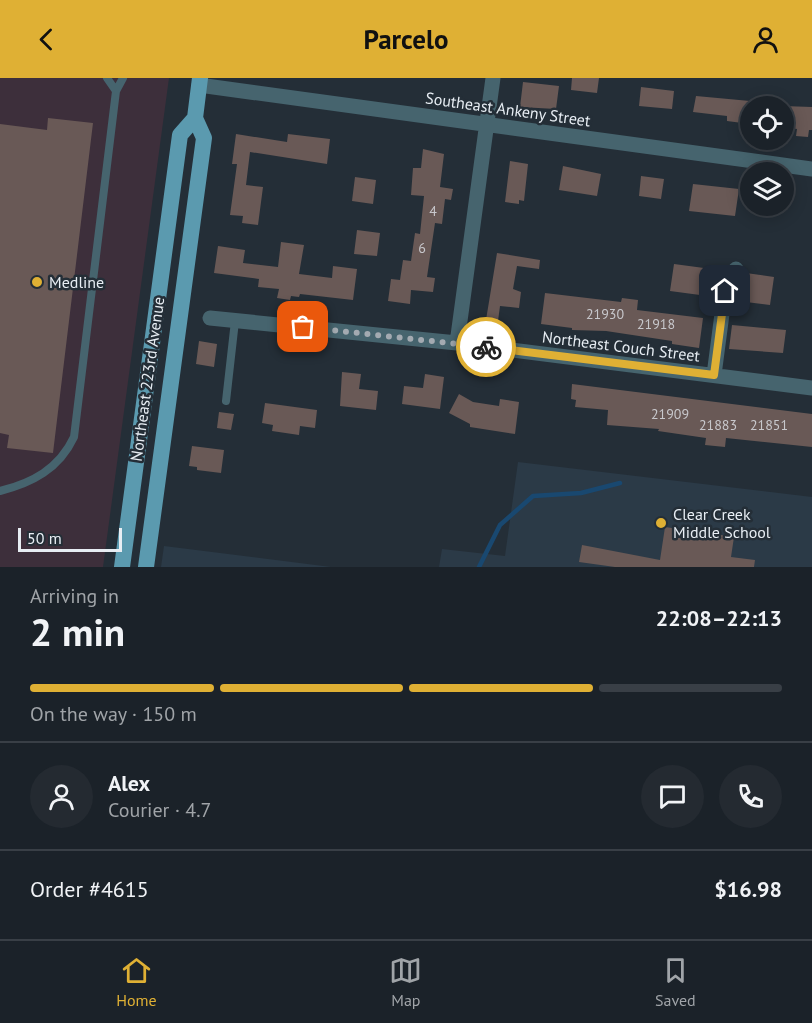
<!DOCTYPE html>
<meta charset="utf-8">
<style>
body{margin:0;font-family:"PT Sans",sans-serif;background:#242a31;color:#f1f3f6;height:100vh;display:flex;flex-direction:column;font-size:22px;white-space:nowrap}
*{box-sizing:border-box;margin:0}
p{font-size:20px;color:#a0a4a8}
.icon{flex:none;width:33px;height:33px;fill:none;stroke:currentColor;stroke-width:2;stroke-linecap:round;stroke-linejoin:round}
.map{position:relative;height:489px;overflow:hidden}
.sheet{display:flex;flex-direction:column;background:#1b2229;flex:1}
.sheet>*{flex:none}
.fabs{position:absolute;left:740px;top:18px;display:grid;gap:12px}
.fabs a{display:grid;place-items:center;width:54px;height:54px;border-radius:50%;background:#1b2229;box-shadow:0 3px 15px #0003,0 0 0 2px #393f46;font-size:30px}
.scale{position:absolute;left:18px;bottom:15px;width:104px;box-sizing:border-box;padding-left:6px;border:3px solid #e7edf3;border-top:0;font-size:16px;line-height:21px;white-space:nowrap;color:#e7edf3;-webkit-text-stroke:4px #242e37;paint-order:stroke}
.pin{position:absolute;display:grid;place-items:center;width:51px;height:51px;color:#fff;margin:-26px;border-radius:12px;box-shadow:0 3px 9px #0006}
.courier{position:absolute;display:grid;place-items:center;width:60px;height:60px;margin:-30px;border:4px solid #dfb034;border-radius:50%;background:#fff;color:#222;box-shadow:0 2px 8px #0007}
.head em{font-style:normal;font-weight:800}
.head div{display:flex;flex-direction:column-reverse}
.head{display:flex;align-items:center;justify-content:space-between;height:102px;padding:0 30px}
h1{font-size:39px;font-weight:800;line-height:45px}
.bar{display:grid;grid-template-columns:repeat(4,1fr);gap:9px 6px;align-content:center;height:72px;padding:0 30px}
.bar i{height:8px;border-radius:4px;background:#393f46}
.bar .selected{background:#dfb034}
.bar p{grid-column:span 4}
.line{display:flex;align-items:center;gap:15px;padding:0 30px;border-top:2px solid #393f46}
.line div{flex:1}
.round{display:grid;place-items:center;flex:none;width:63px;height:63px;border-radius:32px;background:#242a31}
header{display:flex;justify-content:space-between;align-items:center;height:78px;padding:0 30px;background:#dfb034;color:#111;font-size:27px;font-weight:800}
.tabs{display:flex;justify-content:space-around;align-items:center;height:84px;border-top:2px solid #393f46;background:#1b2229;font-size:16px;color:#a0a4a8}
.tabs a{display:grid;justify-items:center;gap:3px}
.tabs .selected{color:#dfb034}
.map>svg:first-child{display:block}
.built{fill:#2b3a47}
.industrial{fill:#3d2f3b}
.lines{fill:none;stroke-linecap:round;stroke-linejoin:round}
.stream{stroke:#194870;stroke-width:4.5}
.building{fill:#695956}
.service{stroke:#46646e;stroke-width:8}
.minor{stroke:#46646e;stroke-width:15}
.primary{stroke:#5b9aaf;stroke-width:16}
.done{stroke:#a3aab1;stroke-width:6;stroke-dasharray:0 10.8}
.route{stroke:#dfb034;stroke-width:8}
.poi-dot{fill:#dfb034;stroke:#242e37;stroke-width:2}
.labels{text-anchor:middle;stroke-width:5;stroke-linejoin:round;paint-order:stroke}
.number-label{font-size:14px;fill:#c8c8cc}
.street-label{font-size:16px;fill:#e7edf3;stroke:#242e37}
.poi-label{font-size:16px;fill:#e7edf3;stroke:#242e37;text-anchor:start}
</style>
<header><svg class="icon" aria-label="back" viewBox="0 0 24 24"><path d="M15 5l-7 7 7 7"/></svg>Parcelo<svg class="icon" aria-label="person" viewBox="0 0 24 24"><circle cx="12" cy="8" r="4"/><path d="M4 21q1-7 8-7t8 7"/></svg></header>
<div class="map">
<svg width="812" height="489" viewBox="0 0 812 489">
<rect width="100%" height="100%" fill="#242e37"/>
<path class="built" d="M518 384 812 419V489H439L442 471 505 478Z
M164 468 331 489H161Z"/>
<path class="industrial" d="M0 0H169L103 489H0Z"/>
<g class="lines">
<path class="stream" d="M479 489 500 447 533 418 581 415 620 405"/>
</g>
<path class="building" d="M572 0H599L597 15 571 12Z
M523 4 559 8 556 31 520 29Z
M641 9 674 13 672 31 639 28Z
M696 18 750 23V46L727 43V38L693 34Z
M783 28 812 29V52H809L808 59 796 58 797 51 783 49Z
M48 40 93 45 53 375 7 370 9 357 0 355V46L47 52Z
M236 56 287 64 288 56 330 61 327 86 250 74 246 107 263 109 258 147 242 145 243 138 230 137 237 86H232Z
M423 71 444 76 440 109 453 111 451 122 445 121 442 146 435 145 427 199 435 200 433 214 411 212 410 226 388 223 391 201 400 202 403 182 411 183 415 155 420 156 424 118 411 117 413 90H421Z
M510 83 528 86 524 123 519 122V126L505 124Z
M563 88 601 96 597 118 559 112Z
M641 98 664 101 661 121 639 118Z
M355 99 376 102 373 126 352 123Z
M693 106 739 111 735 138 689 133Z
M357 152 380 155 377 178 354 176Z
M281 164 304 167 299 196 332 200 333 188 357 191 353 222 300 216 299 219 291 218 290 222 277 220 279 211 258 209 259 201 214 195 218 168 245 172 243 185 278 189Z
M497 175 540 182 539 191 517 188 513 211 521 214 519 230 500 228 498 243 486 242Z
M674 186 704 190 700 217 670 213Z
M746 195 774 199 770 227 746 224 748 211 744 210Z
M545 215 621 224 622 220 638 222 637 232 703 240 699 270 672 266V263L606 253 572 252V250L541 246Z
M732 247 786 252 783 275 729 271Z
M199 263 217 266 214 289 196 286Z
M342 294 361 296 359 311 378 313 376 332 340 328Z
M425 296 444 299 440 331 402 326 404 308 423 310Z
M572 306 812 336V369L726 360 725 369 705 367 706 360 658 353 659 351 607 347 608 332 575 329 576 322 571 321Z
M459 316 473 324 499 328 500 321 519 324 515 356 470 349V346L449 335Z
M265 325 317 332 315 350 300 348 299 357 272 353 273 347 262 345Z
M219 334 234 336 231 352 217 350Z
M192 368 224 372 221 395 197 392V389L189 388Z
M665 449 734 459 731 479 755 482 754 489H615L579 484 582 467 660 482Z"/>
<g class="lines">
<path class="service" d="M116 13 123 0
M226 323 235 243
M0 413C32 405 59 391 74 359L116 13 107 0"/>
<path class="minor" d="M199 7 812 91
M210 240 457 265 812 310
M457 265 493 0
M714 297 725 213 728 200 736 191"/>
<path class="primary" d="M122 489 180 57 195 40
M146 489 204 60 195 40 200 0"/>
</g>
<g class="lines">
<path class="done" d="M303 249 486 269"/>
<path class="route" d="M486 269 714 297 725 213"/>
</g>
<g class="poi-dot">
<circle cx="37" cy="204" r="6"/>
<circle cx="661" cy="445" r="6"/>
</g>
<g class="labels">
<g class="number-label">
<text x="433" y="138">4</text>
<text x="422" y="175">6</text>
<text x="605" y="241">21930</text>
<text x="656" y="251">21918</text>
<text x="670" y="341">21909</text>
<text x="718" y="352">21883</text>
<text x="769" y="352">21851</text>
</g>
<g class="street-label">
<text transform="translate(508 31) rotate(8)" y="6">Southeast Ankeny Street</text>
<text transform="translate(621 268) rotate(7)" y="6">Northeast Couch Street</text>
<text transform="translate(147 301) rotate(-82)" y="6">Northeast 223rd Avenue</text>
</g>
<g class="poi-label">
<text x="49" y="210">Medline</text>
<text x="673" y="442">Clear Creek<tspan x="673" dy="18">Middle School</tspan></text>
</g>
</g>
</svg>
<div class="fabs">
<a><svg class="icon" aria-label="locate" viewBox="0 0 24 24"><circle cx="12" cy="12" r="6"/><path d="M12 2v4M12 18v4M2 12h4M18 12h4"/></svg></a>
<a><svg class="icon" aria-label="layers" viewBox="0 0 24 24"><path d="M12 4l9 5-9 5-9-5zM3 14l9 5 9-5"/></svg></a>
</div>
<div class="scale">50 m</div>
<div class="pin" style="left:303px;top:249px;background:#ea580c"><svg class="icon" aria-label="bag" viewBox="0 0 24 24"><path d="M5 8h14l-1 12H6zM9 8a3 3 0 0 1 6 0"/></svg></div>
<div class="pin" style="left:725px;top:213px;background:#1f2937"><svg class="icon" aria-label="home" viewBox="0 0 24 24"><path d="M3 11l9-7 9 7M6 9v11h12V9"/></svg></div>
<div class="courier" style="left:486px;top:269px"><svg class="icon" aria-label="bike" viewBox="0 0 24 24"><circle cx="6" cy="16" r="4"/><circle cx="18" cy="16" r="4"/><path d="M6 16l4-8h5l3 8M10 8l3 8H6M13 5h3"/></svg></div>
</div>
<section class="sheet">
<div class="head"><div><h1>2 min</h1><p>Arriving in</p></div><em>22:08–22:13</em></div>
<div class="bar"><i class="selected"></i><i class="selected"></i><i class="selected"></i><i></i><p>On the way · 150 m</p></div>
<div class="line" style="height:108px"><a class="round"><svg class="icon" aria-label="person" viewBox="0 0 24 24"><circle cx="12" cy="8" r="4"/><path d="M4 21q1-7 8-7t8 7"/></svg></a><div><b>Alex</b><p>Courier · 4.7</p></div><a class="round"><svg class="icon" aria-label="chat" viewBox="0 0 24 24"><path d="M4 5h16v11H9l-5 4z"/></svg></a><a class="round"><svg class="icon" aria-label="phone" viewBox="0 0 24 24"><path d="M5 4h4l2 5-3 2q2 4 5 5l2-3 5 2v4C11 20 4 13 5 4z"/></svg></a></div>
<div class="line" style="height:78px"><div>Order #4615</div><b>$16.98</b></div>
</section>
<nav class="tabs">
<a class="selected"><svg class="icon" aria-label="home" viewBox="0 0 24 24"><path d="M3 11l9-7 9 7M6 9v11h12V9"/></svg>Home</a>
<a><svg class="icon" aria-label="map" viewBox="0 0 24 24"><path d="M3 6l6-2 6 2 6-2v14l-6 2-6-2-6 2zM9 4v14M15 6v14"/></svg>Map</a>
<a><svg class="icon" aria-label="saved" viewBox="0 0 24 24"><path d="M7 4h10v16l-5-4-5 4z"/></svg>Saved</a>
</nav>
